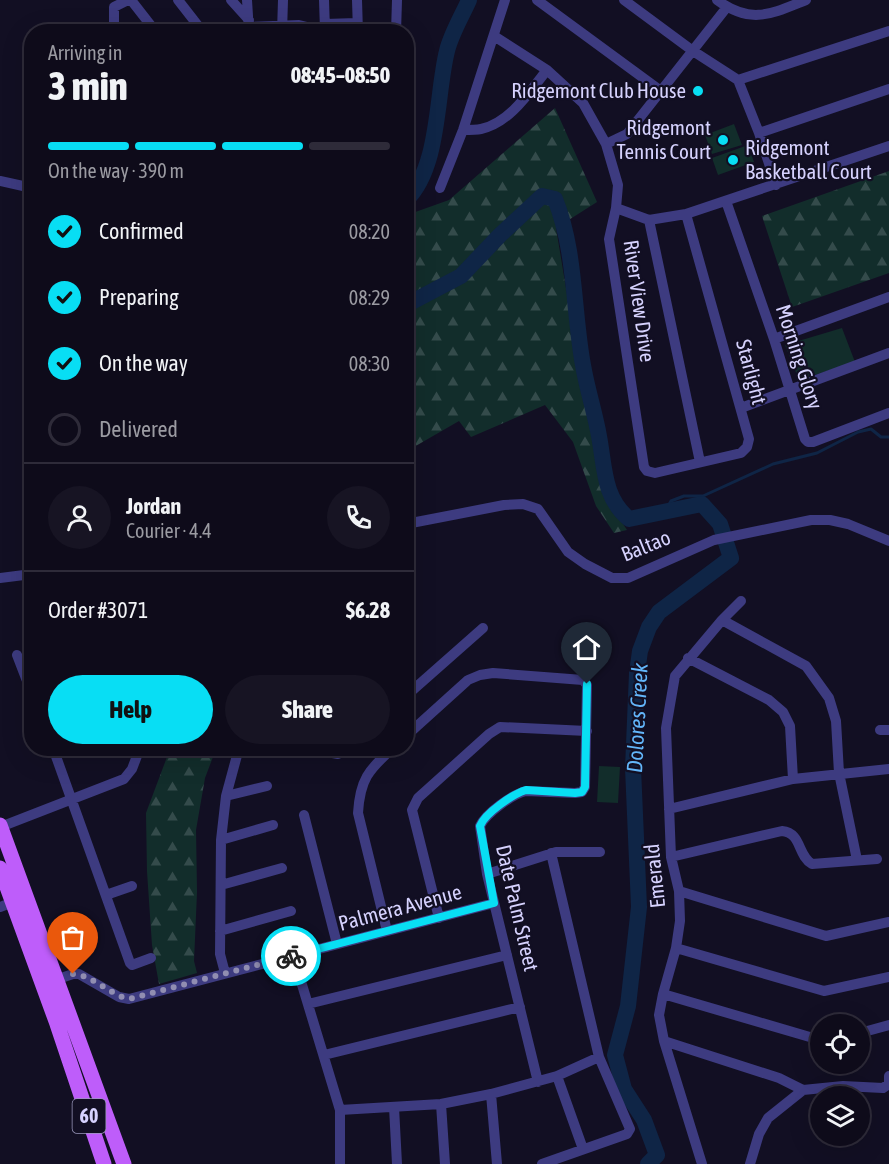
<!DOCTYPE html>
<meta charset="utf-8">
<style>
body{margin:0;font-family:"Asap Condensed",sans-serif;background:#171423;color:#f1f3f6;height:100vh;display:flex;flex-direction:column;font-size:22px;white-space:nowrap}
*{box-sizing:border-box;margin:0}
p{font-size:20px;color:#9b9ba2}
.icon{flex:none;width:33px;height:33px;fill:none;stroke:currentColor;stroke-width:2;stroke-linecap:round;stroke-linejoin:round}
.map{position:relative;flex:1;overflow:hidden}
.sheet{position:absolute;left:24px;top:24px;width:390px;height:732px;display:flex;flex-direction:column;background:#0e0b1a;border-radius:24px;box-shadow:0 6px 24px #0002,0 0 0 2px #2e2b39}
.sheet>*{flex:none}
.tools{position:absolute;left:810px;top:1014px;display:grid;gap:12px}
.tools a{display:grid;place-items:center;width:60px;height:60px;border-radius:50%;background:#0e0b1a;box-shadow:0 6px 24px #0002,0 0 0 2px #2e2b39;font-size:30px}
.pin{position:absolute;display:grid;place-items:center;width:51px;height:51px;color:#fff;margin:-62px -26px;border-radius:50% 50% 50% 0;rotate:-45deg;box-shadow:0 0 6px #0007}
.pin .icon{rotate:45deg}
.courier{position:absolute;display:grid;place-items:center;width:60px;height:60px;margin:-30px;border:4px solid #08def4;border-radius:50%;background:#fff;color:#222;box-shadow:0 2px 8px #0007}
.overview em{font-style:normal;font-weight:800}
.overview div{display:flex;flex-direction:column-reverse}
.overview{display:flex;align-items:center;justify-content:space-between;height:102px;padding:0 24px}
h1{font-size:39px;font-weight:800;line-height:45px}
.bar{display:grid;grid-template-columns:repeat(4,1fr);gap:9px 6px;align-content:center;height:72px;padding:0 24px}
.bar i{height:8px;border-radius:4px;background:#2e2b39}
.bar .selected{background:#08def4}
.bar p{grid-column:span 4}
.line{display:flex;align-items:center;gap:15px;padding:0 24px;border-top:2px solid #2e2b39}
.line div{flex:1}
.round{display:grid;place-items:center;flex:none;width:63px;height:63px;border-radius:32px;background:#171423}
ol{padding:0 24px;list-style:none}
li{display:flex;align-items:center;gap:18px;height:66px}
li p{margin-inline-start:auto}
li .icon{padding:6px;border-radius:50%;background:#08def4;color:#111;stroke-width:4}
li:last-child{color:#9b9ba2}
li i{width:33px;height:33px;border:3px solid #2e2b39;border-radius:50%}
.action{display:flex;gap:12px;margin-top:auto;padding:12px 24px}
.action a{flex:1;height:69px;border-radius:36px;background:#08def4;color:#111;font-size:24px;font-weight:800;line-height:69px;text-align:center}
.action a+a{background:#171423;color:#f1f3f6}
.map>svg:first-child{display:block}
.forest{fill:url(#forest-firs)}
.green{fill:#122d2b}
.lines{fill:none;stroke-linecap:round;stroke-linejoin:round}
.stream{stroke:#0f2546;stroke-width:3}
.river{stroke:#0f2546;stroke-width:16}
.minor{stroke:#3d3b80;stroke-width:10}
.primary{stroke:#be5dfa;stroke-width:15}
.done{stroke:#918eb1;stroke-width:6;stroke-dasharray:0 10.8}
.route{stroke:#08def4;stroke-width:8}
.poi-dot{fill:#08def4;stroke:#120f23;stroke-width:2}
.labels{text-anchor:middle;stroke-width:4.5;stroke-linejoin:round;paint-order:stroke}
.shield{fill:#120f23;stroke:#9b98bc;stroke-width:1.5}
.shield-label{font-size:20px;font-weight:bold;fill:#d6d2fe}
.poi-label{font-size:21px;fill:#d6d2fe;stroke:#120f23;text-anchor:end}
.street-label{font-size:21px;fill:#d6d2fe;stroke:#120f23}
.water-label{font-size:22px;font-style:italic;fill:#63b6fa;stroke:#120f23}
</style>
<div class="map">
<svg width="889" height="1164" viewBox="0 0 889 1164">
<defs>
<pattern id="forest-firs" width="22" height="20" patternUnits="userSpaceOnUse" patternTransform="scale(1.5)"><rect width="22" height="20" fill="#122d2b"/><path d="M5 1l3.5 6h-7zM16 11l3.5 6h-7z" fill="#344b4b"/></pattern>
</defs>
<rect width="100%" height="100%" fill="#120f23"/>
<path class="forest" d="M555 108 597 202 556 228 587 415 610 504 627 530 614 533 596 506 573 442 545 405 471 437 459 421 407 451V215L449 200Z
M889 171V273L792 307 762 216Z
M170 749H216L205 778 196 830 197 892 194 961 197 973 159 984 152 945 147 871 146 813Z"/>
<path class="green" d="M734 124 742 145 712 154 705 135Z
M748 145 754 162 718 175 712 158Z
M842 328 855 362 799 380 785 345Z
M599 766 620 767 618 803 597 802Z"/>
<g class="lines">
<path class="stream" d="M665 512 671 501 684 496H703L773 464 817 453 858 432 871 429 881 437H889"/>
<path class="river" d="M406 200C440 168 436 94 447 51 451 34 462 16 469 0
M406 305 461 276 500 235 542 196 555 199C576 251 573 311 583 365 587 389 595 413 599 436 605 468 603 497 629 519L702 504 720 524 731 558 659 612 649 627 640 651 637 673 633 768 639 907 628 1006 615 1055 624 1089 644 1120 657 1155 648 1164"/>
<path class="minor" d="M131 0 156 32
M178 0 203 32
M231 0 249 20
M247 0 249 32
M324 0 325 30
M357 0 358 32
M537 0 661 91
M624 0 693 51 738 80 759 133 776 185
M717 0C751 25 771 14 806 0
M325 24 357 23
M249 27 299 25 319 30
M114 32V7L128 0
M282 32 283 0
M396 32 397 0
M494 36 547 70 583 103 606 144 618 185 616 208 609 239 644 467 647 471 655 473 741 453 747 447 749 439 686 214
M738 80 889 31
M463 130C469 130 476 130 481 129 510 123 530 91 547 70
M759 133 889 89
M606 144 627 134 727 7
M0 181 32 188
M440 188 463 130 505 0
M726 201 774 339 805 439 808 442H813L889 413
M616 208 649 220 686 214 889 146
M649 220 700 462
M774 339 889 297
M741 408 889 353
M406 524 504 505 523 504 538 509 568 552 585 564 612 578H628L714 540 811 520H830L848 524 889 541
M0 578 32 574
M722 620 806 666 829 698 836 721 839 773 857 860
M17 655 32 694
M688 658 769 700 783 712 790 726 793 779
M406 696 483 628
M880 730H889
M406 736 468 680 480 675 493 673 583 680 587 685 585 787 582 792 575 793 526 791C513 794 486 813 480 826L487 874 538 1082
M53 748 130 963 132 965 151 958
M317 750 338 754 348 748
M226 796 267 786
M669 809 793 779 889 769
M304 815 337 944
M0 827 124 779 132 769 140 748
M221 840 273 825
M671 857 782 831C802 833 797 855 812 864L877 859
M487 874 556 852H600
M221 885 282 868
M679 891 826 936 889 922
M106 895 132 886
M0 907 13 902
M439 918 412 810 418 798 489 734 500 727 587 731
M220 931 291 911
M387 931 358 813C360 780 368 770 393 748
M676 948 824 991 889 977
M293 955 340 1110V1164
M225 973 220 954 221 840 226 796 239 748
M52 981 73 974H79L119 997 129 999 494 903
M663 994 820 1040
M308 1004 507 955
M860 1033 889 1025
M664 1041 779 1078 803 1090
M324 1055 520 1007
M557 1076 583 1149
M491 1094 497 1164
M441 1104 445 1164
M394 1107 397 1164
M340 1110 441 1104 491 1094 557 1076 599 1057
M542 1164 627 1134 630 1129 599 1057 551 853
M702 1164 664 1041 659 1015 663 994 676 948 680 921 679 891 671 857 666 728 675 676 722 620 741 601
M750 1164 759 1134 768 1118 803 1090 843 1086 883 1088 889 1084V1076"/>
<path class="primary" d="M0 825 124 1164
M0 868 57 1024 104 1164"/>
</g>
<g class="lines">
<path class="done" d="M73 974C93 975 110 995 129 999L291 956"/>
<path class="route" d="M291 956 494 903 480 826C485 813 513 794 526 790L575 793 582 792 585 787 587 684"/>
</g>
<g class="poi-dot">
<circle cx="698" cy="91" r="6"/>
<circle cx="723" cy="140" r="6"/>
<circle cx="733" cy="160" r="6"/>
</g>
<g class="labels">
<rect class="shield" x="72.5" y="1099" width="33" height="34" rx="4.5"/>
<g class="shield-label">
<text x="89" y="1123">60</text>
</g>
<g class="poi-label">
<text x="686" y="98">Ridgemont Club House</text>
<text x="711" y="135">Ridgemont<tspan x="711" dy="24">Tennis Court</tspan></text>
<text x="745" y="155" text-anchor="start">Ridgemont<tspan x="745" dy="24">Basketball Court</tspan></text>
</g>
<g class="street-label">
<text transform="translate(639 301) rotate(82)" y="7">River View Drive</text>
<text transform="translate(799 357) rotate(72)" y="7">Morning Glory</text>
<text transform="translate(751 372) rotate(75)" y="7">Starlight</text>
<text transform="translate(646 546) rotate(-22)" y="7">Baltao</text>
<text transform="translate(655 876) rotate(-96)" y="7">Emerald</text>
<text transform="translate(400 908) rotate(-15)" y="7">Palmera Avenue</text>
<text transform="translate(517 908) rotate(77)" y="7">Date Palm Street</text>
</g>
<g class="water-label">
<text transform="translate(637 718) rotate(-87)" y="8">Dolores Creek</text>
</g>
</g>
</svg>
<div class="tools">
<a><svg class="icon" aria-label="locate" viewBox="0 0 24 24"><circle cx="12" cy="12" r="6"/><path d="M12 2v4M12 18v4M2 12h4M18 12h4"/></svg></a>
<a><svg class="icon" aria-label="layers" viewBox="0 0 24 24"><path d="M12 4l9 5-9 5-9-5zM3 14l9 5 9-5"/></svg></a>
</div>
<div class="pin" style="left:73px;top:974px;background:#ea580c"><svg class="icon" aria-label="bag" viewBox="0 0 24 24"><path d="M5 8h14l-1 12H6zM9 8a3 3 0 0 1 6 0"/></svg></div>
<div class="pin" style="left:587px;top:684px;background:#1f2937"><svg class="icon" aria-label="home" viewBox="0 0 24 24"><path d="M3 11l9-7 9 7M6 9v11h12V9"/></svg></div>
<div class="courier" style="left:291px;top:956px"><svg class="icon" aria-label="bike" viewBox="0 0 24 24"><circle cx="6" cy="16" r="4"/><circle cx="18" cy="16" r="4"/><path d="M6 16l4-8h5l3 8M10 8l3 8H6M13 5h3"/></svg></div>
<section class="sheet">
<div class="overview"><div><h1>3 min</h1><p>Arriving in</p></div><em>08:45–08:50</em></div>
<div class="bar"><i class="selected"></i><i class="selected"></i><i class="selected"></i><i></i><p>On the way · 390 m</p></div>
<ol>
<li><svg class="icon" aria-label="check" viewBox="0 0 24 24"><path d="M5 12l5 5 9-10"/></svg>Confirmed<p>08:20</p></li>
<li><svg class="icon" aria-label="check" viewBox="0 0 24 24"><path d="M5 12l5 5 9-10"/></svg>Preparing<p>08:29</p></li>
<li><svg class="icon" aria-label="check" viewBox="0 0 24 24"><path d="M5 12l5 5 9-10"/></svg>On the way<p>08:30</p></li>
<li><i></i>Delivered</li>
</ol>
<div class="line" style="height:108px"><a class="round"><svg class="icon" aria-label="person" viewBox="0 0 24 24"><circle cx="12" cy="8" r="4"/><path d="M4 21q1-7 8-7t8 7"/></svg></a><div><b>Jordan</b><p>Courier · 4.4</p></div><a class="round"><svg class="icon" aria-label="phone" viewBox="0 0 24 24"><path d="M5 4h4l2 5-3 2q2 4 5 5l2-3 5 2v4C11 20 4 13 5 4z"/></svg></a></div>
<div class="line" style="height:78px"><div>Order #3071</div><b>$6.28</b></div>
<div class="action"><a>Help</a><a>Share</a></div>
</section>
</div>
